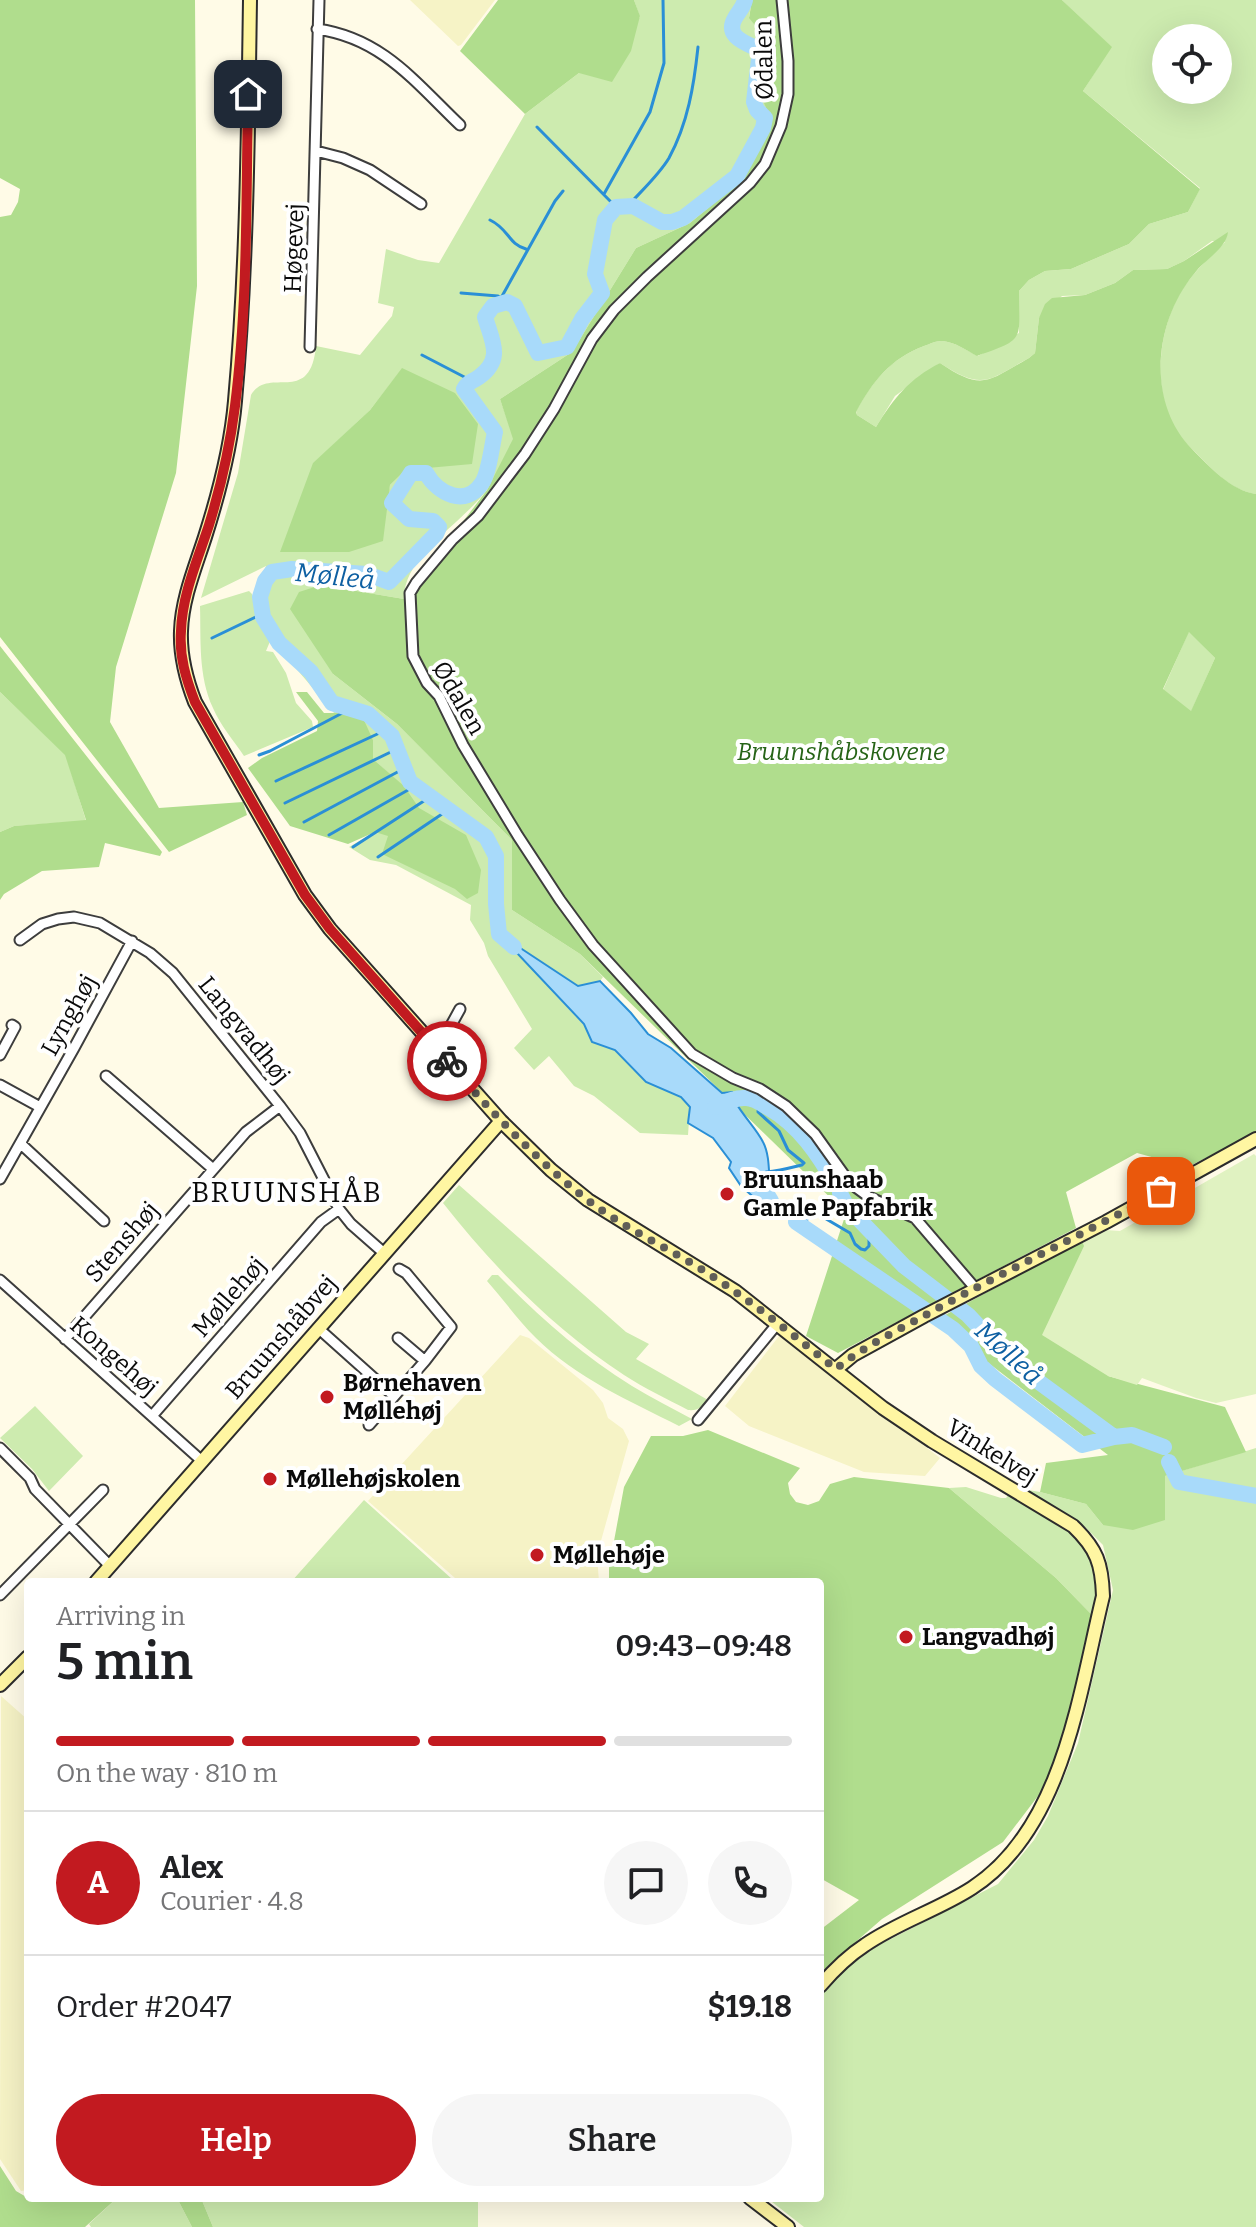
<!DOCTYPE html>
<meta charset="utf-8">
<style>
body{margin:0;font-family:Bitter,serif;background:#f6f6f6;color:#202124;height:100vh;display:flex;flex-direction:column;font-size:30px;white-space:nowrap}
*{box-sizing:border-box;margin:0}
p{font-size:26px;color:#757577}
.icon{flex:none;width:44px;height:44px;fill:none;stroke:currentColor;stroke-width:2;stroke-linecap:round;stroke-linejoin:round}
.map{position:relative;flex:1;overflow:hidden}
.side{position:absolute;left:24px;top:1578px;width:800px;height:624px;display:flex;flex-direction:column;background:#fff;border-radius:8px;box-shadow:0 8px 32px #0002}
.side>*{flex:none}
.tools{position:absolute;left:1152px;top:24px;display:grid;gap:16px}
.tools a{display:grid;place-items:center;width:80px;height:80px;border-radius:50%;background:#fff;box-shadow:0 8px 32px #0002;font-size:40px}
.pin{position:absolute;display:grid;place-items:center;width:68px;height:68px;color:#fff;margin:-34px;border-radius:16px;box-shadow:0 4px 12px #0006}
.courier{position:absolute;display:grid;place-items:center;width:80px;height:80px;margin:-40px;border:6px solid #c21a20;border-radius:50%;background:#fff;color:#222;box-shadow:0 2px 10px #0007}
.headline em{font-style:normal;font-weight:600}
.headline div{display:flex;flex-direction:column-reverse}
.headline{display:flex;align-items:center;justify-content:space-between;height:136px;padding:0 32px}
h1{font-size:52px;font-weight:600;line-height:60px}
.bar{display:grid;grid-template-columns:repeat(4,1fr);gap:12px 8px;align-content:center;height:96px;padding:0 32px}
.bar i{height:10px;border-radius:6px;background:#e0e0e0}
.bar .selected{background:#c21a20}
.bar p{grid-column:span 4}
.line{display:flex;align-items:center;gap:20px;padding:0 32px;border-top:2px solid #e0e0e0}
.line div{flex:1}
.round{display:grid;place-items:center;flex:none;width:84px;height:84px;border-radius:42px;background:#f6f6f6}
.primary-button{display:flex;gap:16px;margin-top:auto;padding:16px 32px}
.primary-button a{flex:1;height:92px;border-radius:48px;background:#c21a20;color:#fff;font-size:32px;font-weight:600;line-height:92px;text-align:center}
.primary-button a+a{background:#f6f6f6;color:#202124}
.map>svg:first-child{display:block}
.farmland{fill:#f6f3c6}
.green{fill:#cdebaf;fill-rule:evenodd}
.forest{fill:#b0dd8d;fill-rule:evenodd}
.pitch{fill:#e0f2c1}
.water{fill:#a8dafa;stroke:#2a8fd6;stroke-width:2}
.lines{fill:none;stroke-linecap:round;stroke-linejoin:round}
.stream{stroke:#2a8fd6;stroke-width:3}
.river{stroke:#a8dafa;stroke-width:16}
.street-casing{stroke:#3d3d3d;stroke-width:13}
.secondary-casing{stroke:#2c2c2c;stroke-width:16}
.street{stroke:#fff;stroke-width:9}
.secondary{stroke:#fff6a2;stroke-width:12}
.done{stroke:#605e57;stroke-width:8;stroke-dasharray:0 14.4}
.route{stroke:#c21a20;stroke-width:10}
.poi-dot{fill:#c21a20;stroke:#fff;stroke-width:3}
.labels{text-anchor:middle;stroke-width:8;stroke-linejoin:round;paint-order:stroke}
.street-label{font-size:24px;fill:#0a0a0a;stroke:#fff}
.park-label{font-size:24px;font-style:italic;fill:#266417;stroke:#fff}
.poi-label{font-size:24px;font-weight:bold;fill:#0a0a0a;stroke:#fff;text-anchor:start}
.water-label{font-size:26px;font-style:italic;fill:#0d5fa2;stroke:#fff}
.quarter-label{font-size:28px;letter-spacing:2px;fill:#0a0a0a;stroke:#fff}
</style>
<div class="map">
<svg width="1256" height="2227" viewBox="0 0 1256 2227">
<rect width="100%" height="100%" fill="#fffbe7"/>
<path class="farmland" d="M410 0H495L461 45 458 46Z
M520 1335 529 1338 593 1390 603 1403 608 1418 623 1429 629 1441 597 1555 599 1582H452L455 1578 368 1501Z
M779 1336 783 1337 940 1458 925 1476 864 1472 749 1426 725 1406Z
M1 1696 28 1720V2190L21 2191 0 2159Z"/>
<path class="green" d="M634 0H752L749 17 763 35V100L770 117 759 146 738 183 690 223 636 248 572 352 500 399 514 439C505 455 498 473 488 488 465 522 403 555 404 599L321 585 333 674 397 724 512 840V910L580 954 603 977 600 981 579 986 502 937 584 1025 592 1041 615 1050 646 1082 681 1097 690 1107 688 1135 640 1133 594 1096 574 1086 549 1056 534 1070 514 1048 532 1029 488 956 484 943 470 920 471 905 396 865 370 860 349 847 375 832 402 785 373 759V740L345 713H334L271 639 266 651 273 652 286 673 296 703 312 721 313 727 244 756C234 741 220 725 213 708 198 676 201 639 200 606L249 591 252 594 256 615 265 628C251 600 258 594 266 566L201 598 238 473 251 395C269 365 310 407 316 346L360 355 392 316 394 307 378 303 386 249 418 260 439 263 525 114 579 73 640 17ZM402 369 421 469H405L390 485 387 499 313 464 370 410Z
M1062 0H1256V494C1233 491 1216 473 1200 457 1195 451 1188 446 1183 440 1151 401 1156 335 1180 293 1192 274 1208 258 1225 242L1212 241 1184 261 1167 269 1133 270 1115 283 1085 295 1062 296 1039 318 1035 353 1029 358C987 381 983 391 940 363L895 396 876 427 857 415 856 411C873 381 890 359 924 346 930 344 935 341 942 341 955 342 966 350 978 356L1019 333V291L1029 280 1045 271 1071 269 1129 244 1149 224 1188 212 1200 188 1083 91 1111 47ZM1166 38H1218V90H1166Z
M1189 631 1215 658 1191 712 1163 690Z
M0 692 66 755 86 821 14 826 0 832Z
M459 1185 626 1332 649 1344 636 1359 708 1400C702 1407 698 1411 688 1410 667 1399 644 1388 624 1375 554 1329 495 1269 443 1203Z
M492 1275H498C539 1317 582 1355 632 1386 652 1398 672 1408 692 1419L679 1426C630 1401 576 1378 536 1338 518 1320 503 1299 487 1281Z
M35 1406 83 1456 49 1491 32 1469 0 1438Z
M1256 1448V2227H804L767 2198H820V1995L841 1972 875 1947 998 1884 1034 1840 1048 1816 1078 1743 1113 1590 1103 1545 1086 1528 1022 1489 1040 1492 1086 1504 1103 1525 1165 1476Z
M966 1487 1001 1498H1006L1009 1494 1067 1528 1088 1548 1098 1582 1096 1612 1092 1615 1056 1578 949 1488Z
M364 1500 452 1579 449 1582H291Z
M117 2198H177L192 2227H91L89 2224Z
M201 2198H478V2227H213Z"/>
<path class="forest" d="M0 0H195L197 286 176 473 116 667 110 722 159 808 243 802 247 815 169 852 0 637V217L11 215 18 202 20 189 0 178Z
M498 0H634L640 16 631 51 612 82 579 73 525 114 460 51Z
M752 0H1062L1112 47 1083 91 1200 189 1188 212 1149 224 1129 244 1071 269 1045 271 1029 280 1019 291C1019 341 1026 339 977 356 966 350 955 342 942 341 935 341 930 344 924 346 890 359 873 381 856 412L857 415 876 427C894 398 909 379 940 363 983 392 988 381 1029 358L1035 353 1039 318 1045 304 1052 298 1085 295 1115 283 1133 270 1167 269 1184 261 1228 232C1226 249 1204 260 1194 274 1154 322 1146 402 1192 449 1210 467 1230 490 1256 494V1132L1188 1167 1137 1153 1066 1192 1076 1228 838 1353 806 1336 846 1213 580 954 512 910V840L397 724 333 674 290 609 299 592 321 585 404 599 487 490 513 439 500 399 572 352 636 248 690 223 738 183 759 146 770 117 763 101V35L749 18ZM1189 632 1215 658 1191 711 1163 689Z
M402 368 455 393 478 424 472 464 405 470 390 485 383 541 349 552H280L313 463 370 410Z
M0 646 162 852 160 856 105 843 99 867 42 871 4 894 0 900V832L14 826 86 820 65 755 0 692Z
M296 692H307L324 713H345L363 718 373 740V759L404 786 419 808 466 835 481 870 478 893 467 899 455 889 382 854 388 836 375 832 348 844 290 826 248 768 262 758 317 731 318 721Z
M1082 1241 1085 1246 1108 1376 1225 1407 1246 1452 1165 1476V1520L1133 1530 1103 1525 1086 1504 1040 1492 1046 1463 1108 1455 934 1321Z
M708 1430 800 1468 788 1483 790 1494 796 1502 808 1505 819 1501 830 1484 854 1477 949 1488 1056 1578 1092 1615 1057 1771 1003 1842 882 1919 820 1973V1930L859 1900 820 1878V1582H609V1568L624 1487 651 1436H683Z
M0 2166 16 2191 28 2198H117L85 2227H0Z
M177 2198H201L213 2227H192Z"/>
<path class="pitch" d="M1254 1154 1256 1156V1394L1216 1403 1196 1398 1142 1378 1137 1385 1108 1376 1042 1335 1084 1246 1082 1241 1105 1230 1120 1231Z"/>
<path class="water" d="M499 934 578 986 600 981 631 1013 648 1034 671 1048 722 1093 732 1092C734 1107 756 1127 763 1142 771 1157 768 1179 771 1195L766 1201H758L741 1186 729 1168 731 1162 713 1138 688 1123 690 1107 681 1097 646 1082 615 1050 592 1042 584 1024Z"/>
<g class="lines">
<path class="stream" d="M537 127 616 207
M604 194 650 112 664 63 663 0
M627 207C641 191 659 175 669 158 688 123 694 85 698 47
M490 220C509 229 508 244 526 249
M461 293 498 296 507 302
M501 298 555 201 563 191
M422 355 472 381
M212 638 262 614
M259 755 270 751 350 709
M276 781 386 730
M285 803 397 749
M304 822 405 768
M329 835 415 786
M353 847 430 797
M378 857 448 810
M759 1102 758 1112 779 1131 788 1150 804 1163 802 1165C790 1168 779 1171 766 1172
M802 1225 812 1214 816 1213 850 1233 855 1244 861 1249 865 1250 869 1246V1234L872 1230"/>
<path class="river" d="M514 947 499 934 496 904V856L486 837 410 782 392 736 368 714 332 703 311 672 279 643 263 617 260 597 265 581 272 572 292 569 367 574 389 582 436 534 439 527 433 521 409 519 392 503 411 473H426C438 494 466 508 482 483 489 473 492 445 495 432L464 389C468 381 472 382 479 377 504 359 492 341 485 317L493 306 507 302 515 306 538 353 567 347 582 319 602 293 595 274 605 220 616 207 633 206 662 222H672L683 218 737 176 763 128 765 118 757 110 754 102 760 50C746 43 724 37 735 18 739 11 743 8 745 0
M715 1107C724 1103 735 1097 746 1098 754 1098 762 1104 769 1108 799 1125 819 1155 836 1185
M757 1178 771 1201
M840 1193 847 1207 904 1266 968 1315 1013 1363 1114 1437
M796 1222 953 1329 971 1346 981 1366 995 1379 1082 1445 1114 1437 1132 1435 1164 1447
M1169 1462 1179 1482 1256 1496"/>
<g class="street-casing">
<path id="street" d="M782 0 788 61V94L781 126 765 164 750 183 647 277 614 310 592 339 554 409 525 454 478 516 452 540 416 583 410 593 413 656 427 683 439 696 463 745 518 836 560 900 593 945 692 1054 733 1078 760 1089 786 1106 815 1134 850 1183 869 1197 915 1218 975 1288
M317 29C382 38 415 82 460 125
M316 151 343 158 370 170 421 204
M310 347 319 0
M20 940 42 924 58 919 74 917 100 923 150 953 173 973 280 1106 300 1133 339 1209 351 1224 384 1253
M433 1045 449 1029 460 1009
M0 1055 15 1027 12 1025
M106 1076 213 1169
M0 1085 40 1107
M21 1144 104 1221
M0 1179 74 1048 132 941
M0 1280 203 1462
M318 1328 394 1396
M398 1338 425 1361
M65 1339 246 1132 280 1106
M152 1416 321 1222 339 1209
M698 1420 778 1323
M369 1425 425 1361 451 1327 406 1273 399 1269
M0 1448 30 1478 35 1489 110 1566
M0 1595 103 1490"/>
</g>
<g class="secondary-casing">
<path id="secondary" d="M250 0C248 134 247 268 235 401 231 448 219 493 205 537 195 568 182 599 181 631 180 656 186 679 195 702L305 895 330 929 501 1121 551 1170 588 1200 735 1291 883 1408 932 1441 1073 1526C1097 1549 1102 1564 1103 1596 1079 1694 1063 1829 972 1888 938 1910 898 1922 865 1945 848 1956 833 1971 820 1986
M836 1369 853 1355 924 1316 1106 1222 1256 1139
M96 1582 501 1121
M0 1685 28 1657
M750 2198 788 2227"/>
</g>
<use href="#street" class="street"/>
<use href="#secondary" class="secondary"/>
</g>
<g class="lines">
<path class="done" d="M447 1061C490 1110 534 1158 585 1198 623 1228 669 1248 709 1274 754 1303 794 1336 836 1369 864 1346 899 1330 931 1312 1007 1270 1086 1233 1161 1191"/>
<path class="route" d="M248 94C246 198 248 303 235 406 230 446 221 486 209 525 198 559 182 595 181 631 179 656 186 679 195 702L305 895 330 929 447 1061"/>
</g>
<g class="poi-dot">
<circle cx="727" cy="1194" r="8"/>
<circle cx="327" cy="1397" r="8"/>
<circle cx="270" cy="1479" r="8"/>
<circle cx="537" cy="1555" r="8"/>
<circle cx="906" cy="1637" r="8"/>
</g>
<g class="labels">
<g class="street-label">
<text transform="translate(764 60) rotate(-91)" y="8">Ødalen</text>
<text transform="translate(294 248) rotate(-88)" y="8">Høgevej</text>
<text transform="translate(459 698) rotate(60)" y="8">Ødalen</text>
<text transform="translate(69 1015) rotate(-61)" y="8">Lynghøj</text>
<text transform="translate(244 1030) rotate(51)" y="8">Langvadhøj</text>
<text transform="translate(122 1242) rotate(-49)" y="8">Stenshøj</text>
<text transform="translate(229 1297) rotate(-49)" y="8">Møllehøj</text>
<text transform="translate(281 1337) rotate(-49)" y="8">Bruunshåbvej</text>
<text transform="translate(114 1356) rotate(41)" y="8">Kongehøj</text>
<text transform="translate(992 1452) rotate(32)" y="8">Vinkelvej</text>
</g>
<g class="park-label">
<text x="841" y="760">Bruunshåbskovene</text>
</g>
<g class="poi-label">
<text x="743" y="1188">Bruunshaab<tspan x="743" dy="28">Gamle Papfabrik</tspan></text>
<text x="343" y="1391">Børnehaven<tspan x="343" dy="28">Møllehøj</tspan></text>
<text x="286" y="1487">Møllehøjskolen</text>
<text x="553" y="1563">Møllehøje</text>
<text x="922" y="1645">Langvadhøj</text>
</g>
<g class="water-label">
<text transform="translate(335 576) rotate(6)" y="9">Mølleå</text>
<text transform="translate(1009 1353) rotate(42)" y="9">Mølleå</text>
</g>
<g class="quarter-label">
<text x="287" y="1202">BRUUNSHÅB</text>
</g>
</g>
</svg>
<div class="tools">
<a><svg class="icon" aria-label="locate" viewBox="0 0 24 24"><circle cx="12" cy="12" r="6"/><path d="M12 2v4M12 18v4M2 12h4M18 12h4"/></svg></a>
</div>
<div class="pin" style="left:1161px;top:1191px;background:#ea580c"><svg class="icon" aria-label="bag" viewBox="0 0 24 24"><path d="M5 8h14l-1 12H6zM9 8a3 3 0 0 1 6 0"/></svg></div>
<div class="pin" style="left:248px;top:94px;background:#1f2937"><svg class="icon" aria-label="home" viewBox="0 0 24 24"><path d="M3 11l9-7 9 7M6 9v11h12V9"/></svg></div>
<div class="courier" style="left:447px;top:1061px"><svg class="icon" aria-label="bike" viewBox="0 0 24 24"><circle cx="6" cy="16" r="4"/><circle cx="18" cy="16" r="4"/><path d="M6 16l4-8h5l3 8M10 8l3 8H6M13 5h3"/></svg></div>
<section class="side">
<div class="headline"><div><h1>5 min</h1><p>Arriving in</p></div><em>09:43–09:48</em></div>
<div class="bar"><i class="selected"></i><i class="selected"></i><i class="selected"></i><i></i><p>On the way · 810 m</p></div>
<div class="line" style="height:144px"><b class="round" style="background:#c21a20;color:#fff">A</b><div><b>Alex</b><p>Courier · 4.8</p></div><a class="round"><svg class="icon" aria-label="chat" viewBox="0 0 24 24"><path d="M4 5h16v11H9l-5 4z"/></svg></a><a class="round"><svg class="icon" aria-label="phone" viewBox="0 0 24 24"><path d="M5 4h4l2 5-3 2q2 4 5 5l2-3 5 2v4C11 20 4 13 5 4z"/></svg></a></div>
<div class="line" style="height:104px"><div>Order #2047</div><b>$19.18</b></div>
<div class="primary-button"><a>Help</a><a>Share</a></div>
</section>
</div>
